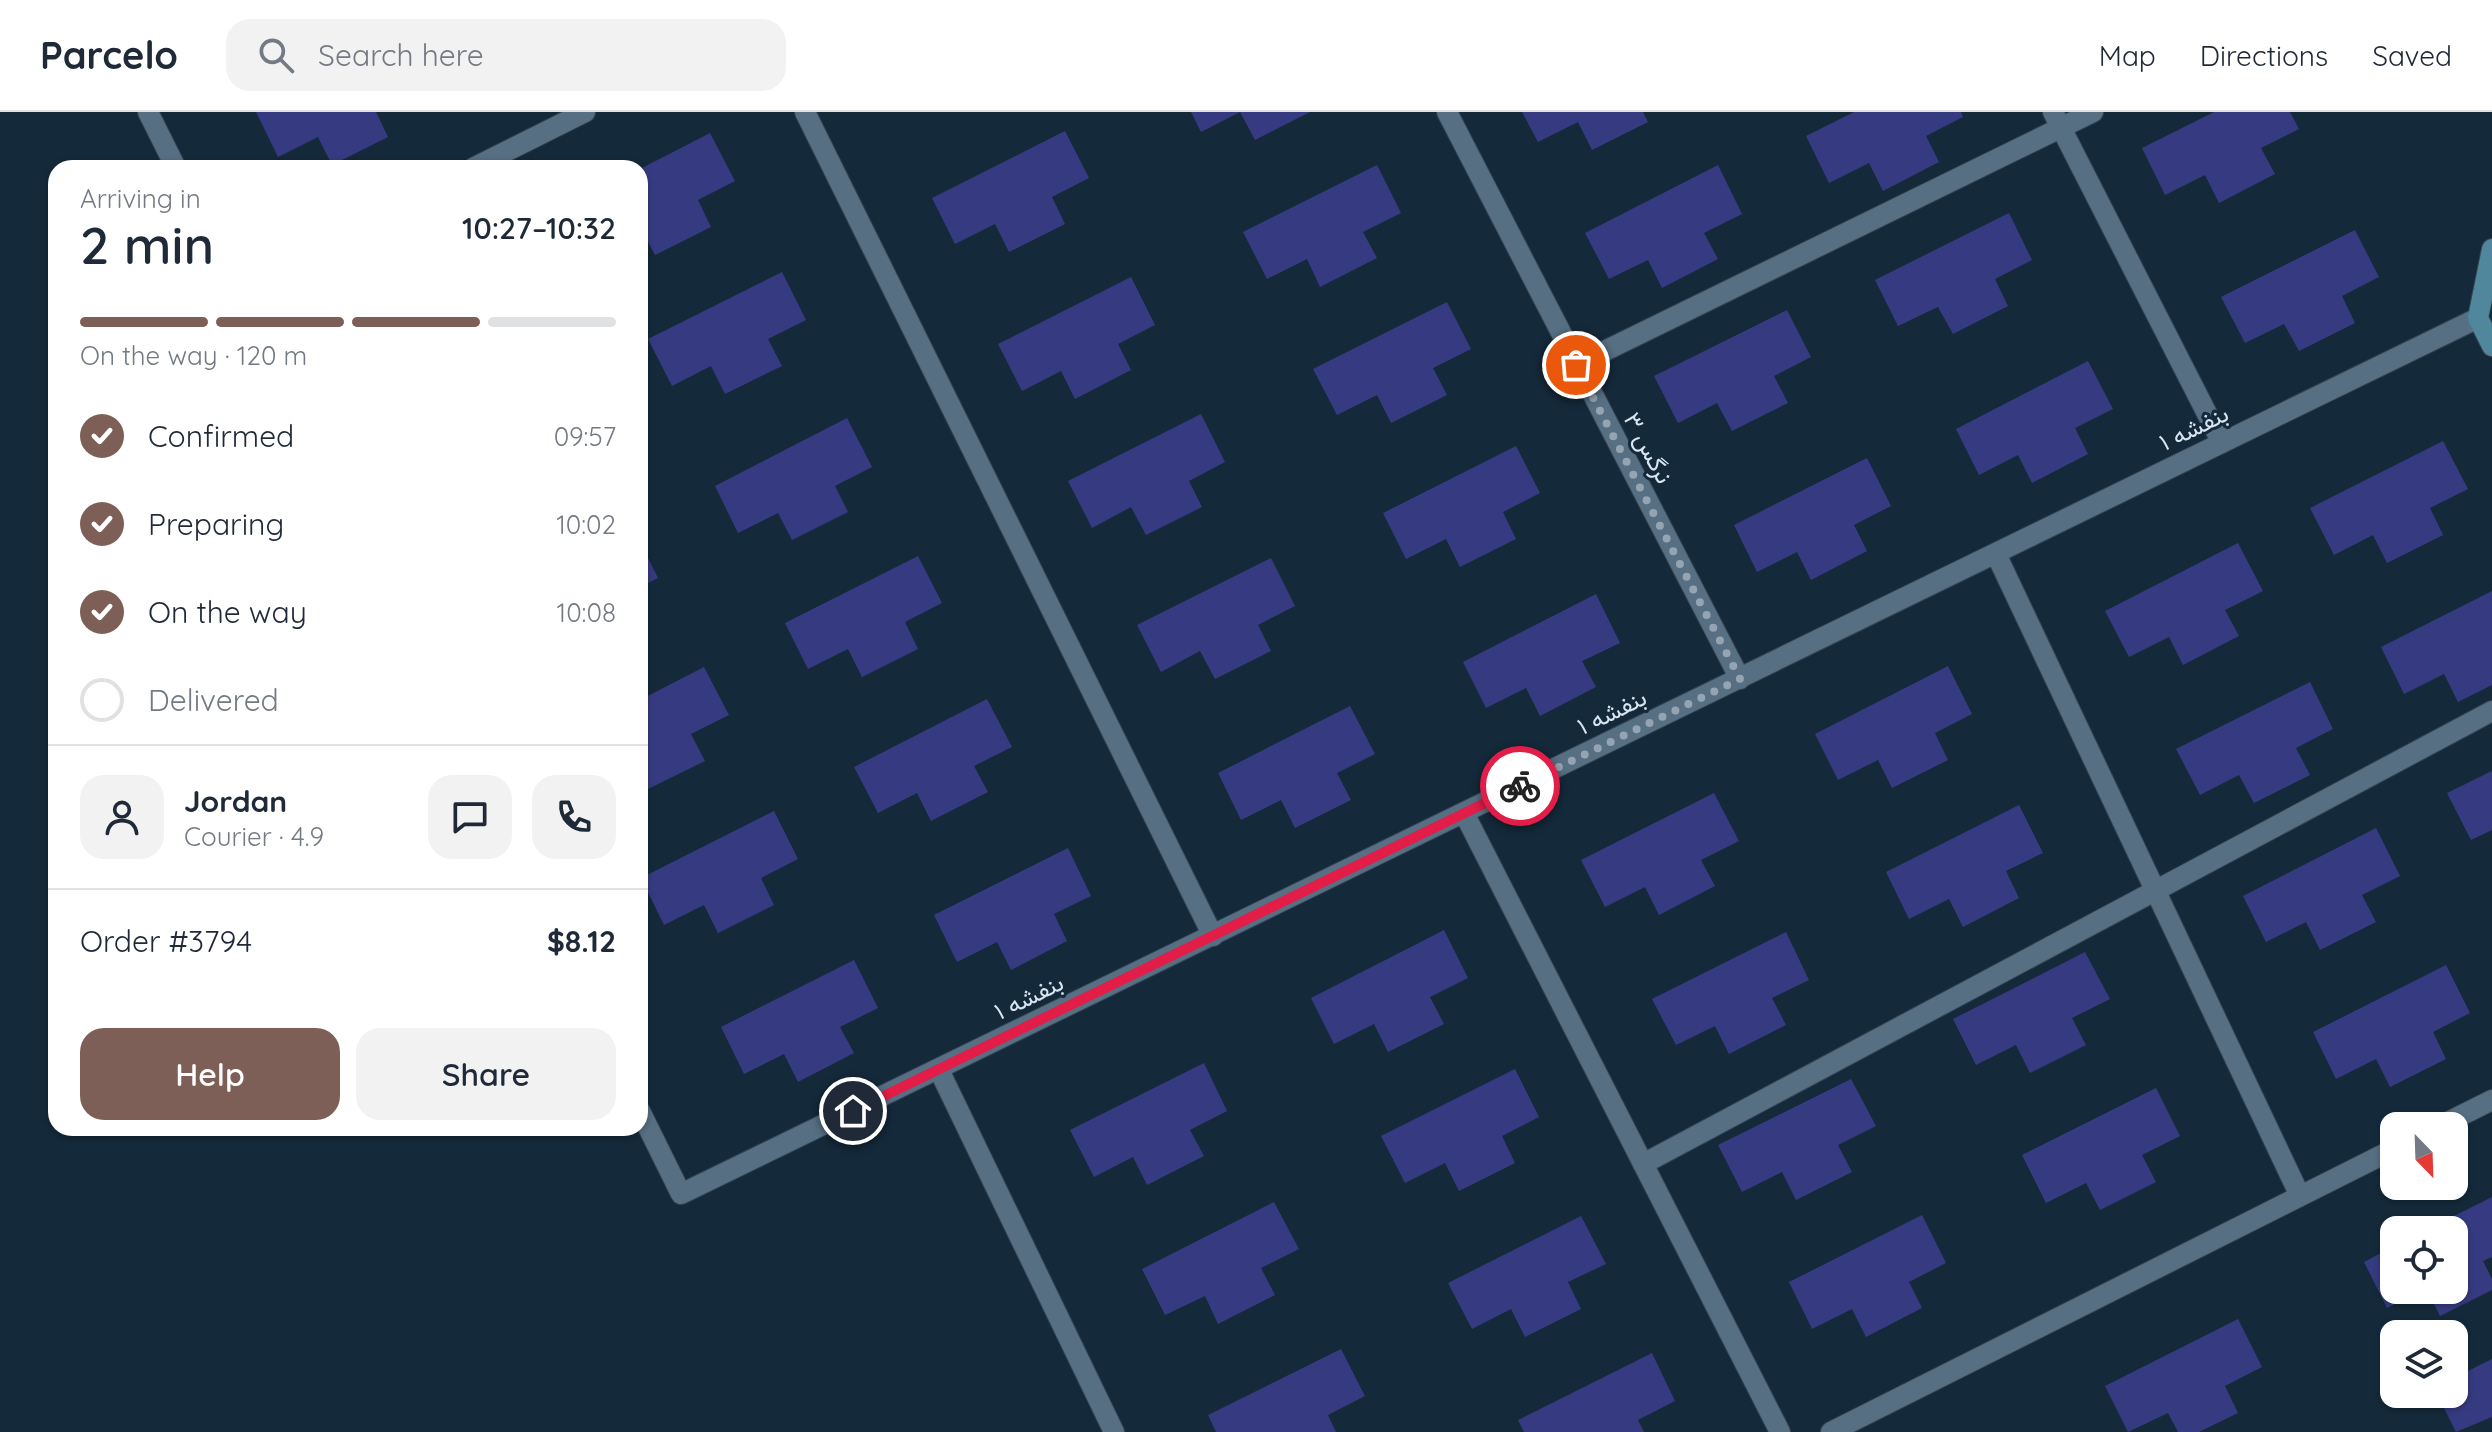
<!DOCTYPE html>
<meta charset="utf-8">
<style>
body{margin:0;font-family:Quicksand,Vazirmatn,sans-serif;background:#f2f2f3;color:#1f2937;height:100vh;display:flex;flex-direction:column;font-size:30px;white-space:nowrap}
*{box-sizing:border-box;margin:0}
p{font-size:26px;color:#747a83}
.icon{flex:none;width:44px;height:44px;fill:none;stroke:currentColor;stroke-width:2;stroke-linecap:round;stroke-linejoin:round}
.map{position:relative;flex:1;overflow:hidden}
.sheet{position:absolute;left:48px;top:48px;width:600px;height:976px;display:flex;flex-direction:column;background:#fff;border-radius:24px;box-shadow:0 2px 6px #0004}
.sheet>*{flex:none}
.needle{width:52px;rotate:157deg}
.buttons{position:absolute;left:2380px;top:1000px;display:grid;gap:16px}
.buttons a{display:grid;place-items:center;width:88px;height:88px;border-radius:16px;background:#fff;box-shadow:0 2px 6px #0004;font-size:40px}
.pin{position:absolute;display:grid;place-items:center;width:68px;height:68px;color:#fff;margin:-34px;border:4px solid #fff;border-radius:50%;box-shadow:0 2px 8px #0007}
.courier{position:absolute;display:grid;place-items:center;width:80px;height:80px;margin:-40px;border:6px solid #e11d48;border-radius:50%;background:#fff;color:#222;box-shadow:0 2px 10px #0007}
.head em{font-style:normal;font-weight:600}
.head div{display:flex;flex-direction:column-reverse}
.head{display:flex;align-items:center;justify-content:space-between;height:136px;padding:0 32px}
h1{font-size:52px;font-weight:600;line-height:60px}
.bar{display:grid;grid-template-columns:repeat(4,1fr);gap:12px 8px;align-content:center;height:96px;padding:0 32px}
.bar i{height:10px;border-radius:6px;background:#e0e1e3}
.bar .on{background:#7e5f57}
.bar p{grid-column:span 4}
.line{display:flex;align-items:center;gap:20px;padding:0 32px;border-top:2px solid #e0e1e3}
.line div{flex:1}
.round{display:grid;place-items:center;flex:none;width:84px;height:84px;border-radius:24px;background:#f2f2f3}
ol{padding:0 32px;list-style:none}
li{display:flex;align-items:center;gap:24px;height:88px}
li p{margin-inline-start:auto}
li .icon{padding:8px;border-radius:50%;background:#7e5f57;color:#fff;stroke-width:4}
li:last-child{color:#747a83}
li i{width:44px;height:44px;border:4px solid #e0e1e3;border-radius:50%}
.primary-button{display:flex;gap:16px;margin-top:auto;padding:16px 32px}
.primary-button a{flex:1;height:92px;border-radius:24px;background:#7e5f57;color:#fff;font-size:32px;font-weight:600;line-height:92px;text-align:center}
.primary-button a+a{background:#f2f2f3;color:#1f2937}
header{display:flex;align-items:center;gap:48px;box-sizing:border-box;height:112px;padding:0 40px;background:#fff;border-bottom:2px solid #e0e1e3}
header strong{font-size:38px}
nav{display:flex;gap:44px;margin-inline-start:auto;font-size:28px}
.search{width:560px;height:72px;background:#f2f2f3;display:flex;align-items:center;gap:20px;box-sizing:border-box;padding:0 28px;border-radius:24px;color:#747a83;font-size:30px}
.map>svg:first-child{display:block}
.building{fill:#363b81}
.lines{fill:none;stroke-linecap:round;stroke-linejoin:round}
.street-casing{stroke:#344453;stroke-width:22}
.secondary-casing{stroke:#344453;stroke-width:22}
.street{stroke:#576f83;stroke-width:20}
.secondary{stroke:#50879c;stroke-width:20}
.done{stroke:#94a4b2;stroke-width:8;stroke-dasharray:0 14.4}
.route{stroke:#e11d48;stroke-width:10}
.labels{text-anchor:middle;stroke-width:6;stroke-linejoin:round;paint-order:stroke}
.street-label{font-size:24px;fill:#d9e6f2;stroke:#14293a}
</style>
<header>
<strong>Parcelo</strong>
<div class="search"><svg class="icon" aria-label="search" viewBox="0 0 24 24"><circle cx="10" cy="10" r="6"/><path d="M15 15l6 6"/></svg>Search here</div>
<nav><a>Map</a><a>Directions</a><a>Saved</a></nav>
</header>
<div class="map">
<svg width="2492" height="1320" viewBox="0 0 2492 1320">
<rect width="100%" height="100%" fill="#14293a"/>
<path class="building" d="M256 0H376L388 25 332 53 318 25 278 45Z
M1191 0H1310L1255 28 1240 0 1201 20Z
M1522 0H1643L1648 10 1592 38 1578 10 1538 30Z
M1854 0H1961L1963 5 1926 24 1939 50 1883 79 1869 51 1829 71 1806 24Z
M2214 0H2290L2299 17 2261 36 2275 62 2219 91 2205 63 2165 83 2142 36Z
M1065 19 1089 66 1052 85 1065 112 1009 140 995 112 955 132 932 86Z
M710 21 735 69 698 88 711 115 655 143 640 115V57Z
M1377 53 1401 101 1363 120 1377 146 1320 175 1307 147 1267 167 1243 120Z
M1718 53 1742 102 1704 121 1718 147 1662 176 1648 148 1609 167 1585 121Z
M2009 101 2032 148 1995 167 2008 194 1953 222 1938 195 1898 214 1875 168Z
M2355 118 2379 165 2342 184 2355 211 2299 239 2284 212 2245 231 2221 185Z
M782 160 806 208 768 227 782 254 725 282 711 254 672 274 648 227Z
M1131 165 1155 213 1118 232 1131 258 1075 287 1061 259 1022 279 998 232Z
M1447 190 1471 237 1433 256 1447 283 1391 311 1377 283 1337 303 1313 257Z
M1787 198 1811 245 1774 264 1788 291 1732 319 1717 291 1678 311 1654 264Z
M2088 249 2113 297 2075 316 2088 342 2032 371 2018 343 1979 363 1956 317Z
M1201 302 1225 350 1189 369 1202 395 1146 423 1131 395 1092 416 1068 369Z
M847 306 872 355 835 374 848 400 792 428 778 401 738 421 715 374Z
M2443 329 2468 377 2430 396 2443 423 2387 451 2373 423 2334 443 2310 396Z
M1516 334 1540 381 1503 400 1516 427 1460 455 1446 427 1406 447 1383 401Z
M1867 346 1891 394 1854 413 1867 439 1811 468 1797 440 1757 460 1734 413Z
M640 430 658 466 640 475Z
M2238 431 2263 479 2225 498 2239 524 2183 553 2169 525 2129 545 2105 499Z
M918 444 942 491 905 510 918 537 862 565 848 537 808 557 785 511Z
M1271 446 1295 494 1258 513 1271 539 1215 567 1200 539 1161 560 1137 513Z
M2492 479V573L2458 590 2444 562 2404 582 2381 535Z
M1596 482 1620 531 1582 549 1596 575 1540 604 1526 576 1486 596 1463 550Z
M1948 554 1972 602 1935 621 1948 648 1892 676 1878 648 1838 668 1815 622Z
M704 555 729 603 691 622 705 649 648 677 640 660V588Z
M2310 570 2333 617 2296 636 2310 663 2254 691 2239 663 2200 683 2176 637Z
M987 587 1012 635 974 654 988 680 931 709 917 681 878 701 854 655Z
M1350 594 1375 642 1337 661 1351 688 1295 716 1281 688 1241 708 1218 661Z
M2492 659V718L2471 728 2447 681Z
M1714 681 1739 729 1701 748 1715 774 1659 803 1645 775 1605 795 1581 748Z
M2019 693 2043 741 2006 759 2019 786 1963 815 1949 787 1909 807 1886 760Z
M774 699 798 747 761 766 774 793 718 821 704 793 664 813 641 766Z
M2376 716 2400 764 2362 783 2376 810 2320 838 2306 810 2266 830 2243 784Z
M1068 736 1091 784 1054 802 1067 829 1011 858 997 830 957 850 934 803Z
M1444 818 1468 866 1430 885 1444 912 1388 940 1374 912 1334 932 1311 886Z
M1786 820 1809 868 1772 886 1786 913 1729 942 1715 914 1676 933 1652 887Z
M2085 840 2110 887 2072 906 2086 933 2030 961 2016 933 1976 953 1953 907Z
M854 848 878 896 840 915 854 941 798 970 784 942 744 962 721 915Z
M2446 853 2470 901 2433 920 2446 947 2390 975 2376 947 2336 967 2313 920Z
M1204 951 1227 999 1190 1018 1204 1044 1147 1073 1133 1045 1094 1065 1070 1018Z
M1515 957 1539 1005 1502 1024 1515 1051 1459 1079 1445 1051 1405 1071 1381 1024Z
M1851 967 1876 1014 1838 1033 1852 1060 1796 1088 1782 1060 1742 1080 1718 1033Z
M2156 976 2180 1024 2142 1043 2156 1070 2100 1098 2086 1071 2046 1091 2022 1043Z
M2492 1085V1145L2483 1149 2492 1167V1178L2440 1204 2427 1178H2454V1118H2426Z
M1274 1090 1299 1137 1261 1156 1275 1183 1218 1212 1205 1184 1165 1203 1142 1157Z
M1922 1103 1946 1151 1909 1170 1922 1196 1866 1225 1852 1197 1812 1217 1789 1170Z
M1581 1104 1606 1152 1568 1170 1581 1197 1525 1225 1511 1197 1472 1217 1448 1171Z
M2394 1134V1178H2423L2387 1196 2364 1150Z
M2238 1207 2262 1255 2225 1274 2238 1301 2199 1320H2178L2168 1301 2128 1320 2105 1274Z
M1341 1237 1365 1284 1328 1303 1336 1320H1216L1208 1303Z
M1652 1241 1675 1289 1638 1308 1644 1320H1524L1518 1308Z
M2492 1247V1305L2456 1320 2437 1282H2454V1266Z"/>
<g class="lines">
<g class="street-casing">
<path id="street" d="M148 0 176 56
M805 0 1213 824
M1447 0 1740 567
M2053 0 2222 331
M473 56 585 0
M1576 253 2093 0
M1996 442 2300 1084
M1464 701 1780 1320
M939 958 1114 1320
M640 999 681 1082 2478 206
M2440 1014 2492 988
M1643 1052 2492 599
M1831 1320 2394 1037"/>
</g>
<g class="secondary-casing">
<path id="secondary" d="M2492 137 2478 206 2492 234"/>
</g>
<use href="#street" class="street"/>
<use href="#secondary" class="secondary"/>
</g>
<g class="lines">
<path class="done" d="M1520 674 1740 567 1576 253"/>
<path class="route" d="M853 999 1520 674"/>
</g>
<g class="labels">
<g class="street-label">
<text transform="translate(2194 316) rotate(-26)" y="8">بنفشه ۱</text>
<text transform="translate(1648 336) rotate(62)" y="8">نرگس ۳</text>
<text transform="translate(1612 600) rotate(-26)" y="8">بنفشه ۱</text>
<text transform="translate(1029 885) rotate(-26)" y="8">بنفشه ۱</text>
</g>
</g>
</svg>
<div class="buttons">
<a><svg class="needle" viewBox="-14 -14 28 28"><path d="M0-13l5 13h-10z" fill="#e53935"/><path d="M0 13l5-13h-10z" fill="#747a83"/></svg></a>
<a><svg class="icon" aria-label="locate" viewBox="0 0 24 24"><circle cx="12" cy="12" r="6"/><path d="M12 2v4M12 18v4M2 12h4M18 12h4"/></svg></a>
<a><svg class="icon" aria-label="layers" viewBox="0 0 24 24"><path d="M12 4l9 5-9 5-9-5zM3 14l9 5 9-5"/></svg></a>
</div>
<div class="pin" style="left:1576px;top:253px;background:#ea580c"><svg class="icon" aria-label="bag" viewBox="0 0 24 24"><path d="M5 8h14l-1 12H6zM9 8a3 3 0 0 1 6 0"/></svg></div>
<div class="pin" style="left:853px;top:999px;background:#1f2937"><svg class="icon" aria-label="home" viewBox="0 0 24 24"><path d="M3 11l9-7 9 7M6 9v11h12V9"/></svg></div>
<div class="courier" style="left:1520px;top:674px"><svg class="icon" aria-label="bike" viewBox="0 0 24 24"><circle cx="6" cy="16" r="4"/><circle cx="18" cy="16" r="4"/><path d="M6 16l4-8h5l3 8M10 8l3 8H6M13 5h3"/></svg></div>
<section class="sheet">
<div class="head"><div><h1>2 min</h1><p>Arriving in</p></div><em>10:27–10:32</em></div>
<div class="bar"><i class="on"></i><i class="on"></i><i class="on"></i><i></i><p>On the way · 120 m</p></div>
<ol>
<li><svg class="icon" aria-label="check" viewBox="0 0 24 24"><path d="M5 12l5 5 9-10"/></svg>Confirmed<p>09:57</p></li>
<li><svg class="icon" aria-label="check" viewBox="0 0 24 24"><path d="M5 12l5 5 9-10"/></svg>Preparing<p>10:02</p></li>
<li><svg class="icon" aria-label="check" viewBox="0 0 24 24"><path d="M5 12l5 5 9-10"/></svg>On the way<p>10:08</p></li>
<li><i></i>Delivered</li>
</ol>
<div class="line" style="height:144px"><a class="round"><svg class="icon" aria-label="person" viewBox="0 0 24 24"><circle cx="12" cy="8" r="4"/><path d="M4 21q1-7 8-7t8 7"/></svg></a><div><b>Jordan</b><p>Courier · 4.9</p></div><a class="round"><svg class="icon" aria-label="chat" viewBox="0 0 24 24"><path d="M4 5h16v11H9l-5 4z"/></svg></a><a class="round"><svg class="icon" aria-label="phone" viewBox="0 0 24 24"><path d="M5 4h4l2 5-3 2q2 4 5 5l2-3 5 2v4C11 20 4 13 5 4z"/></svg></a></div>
<div class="line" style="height:104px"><div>Order #3794</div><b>$8.12</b></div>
<div class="primary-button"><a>Help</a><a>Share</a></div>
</section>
</div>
